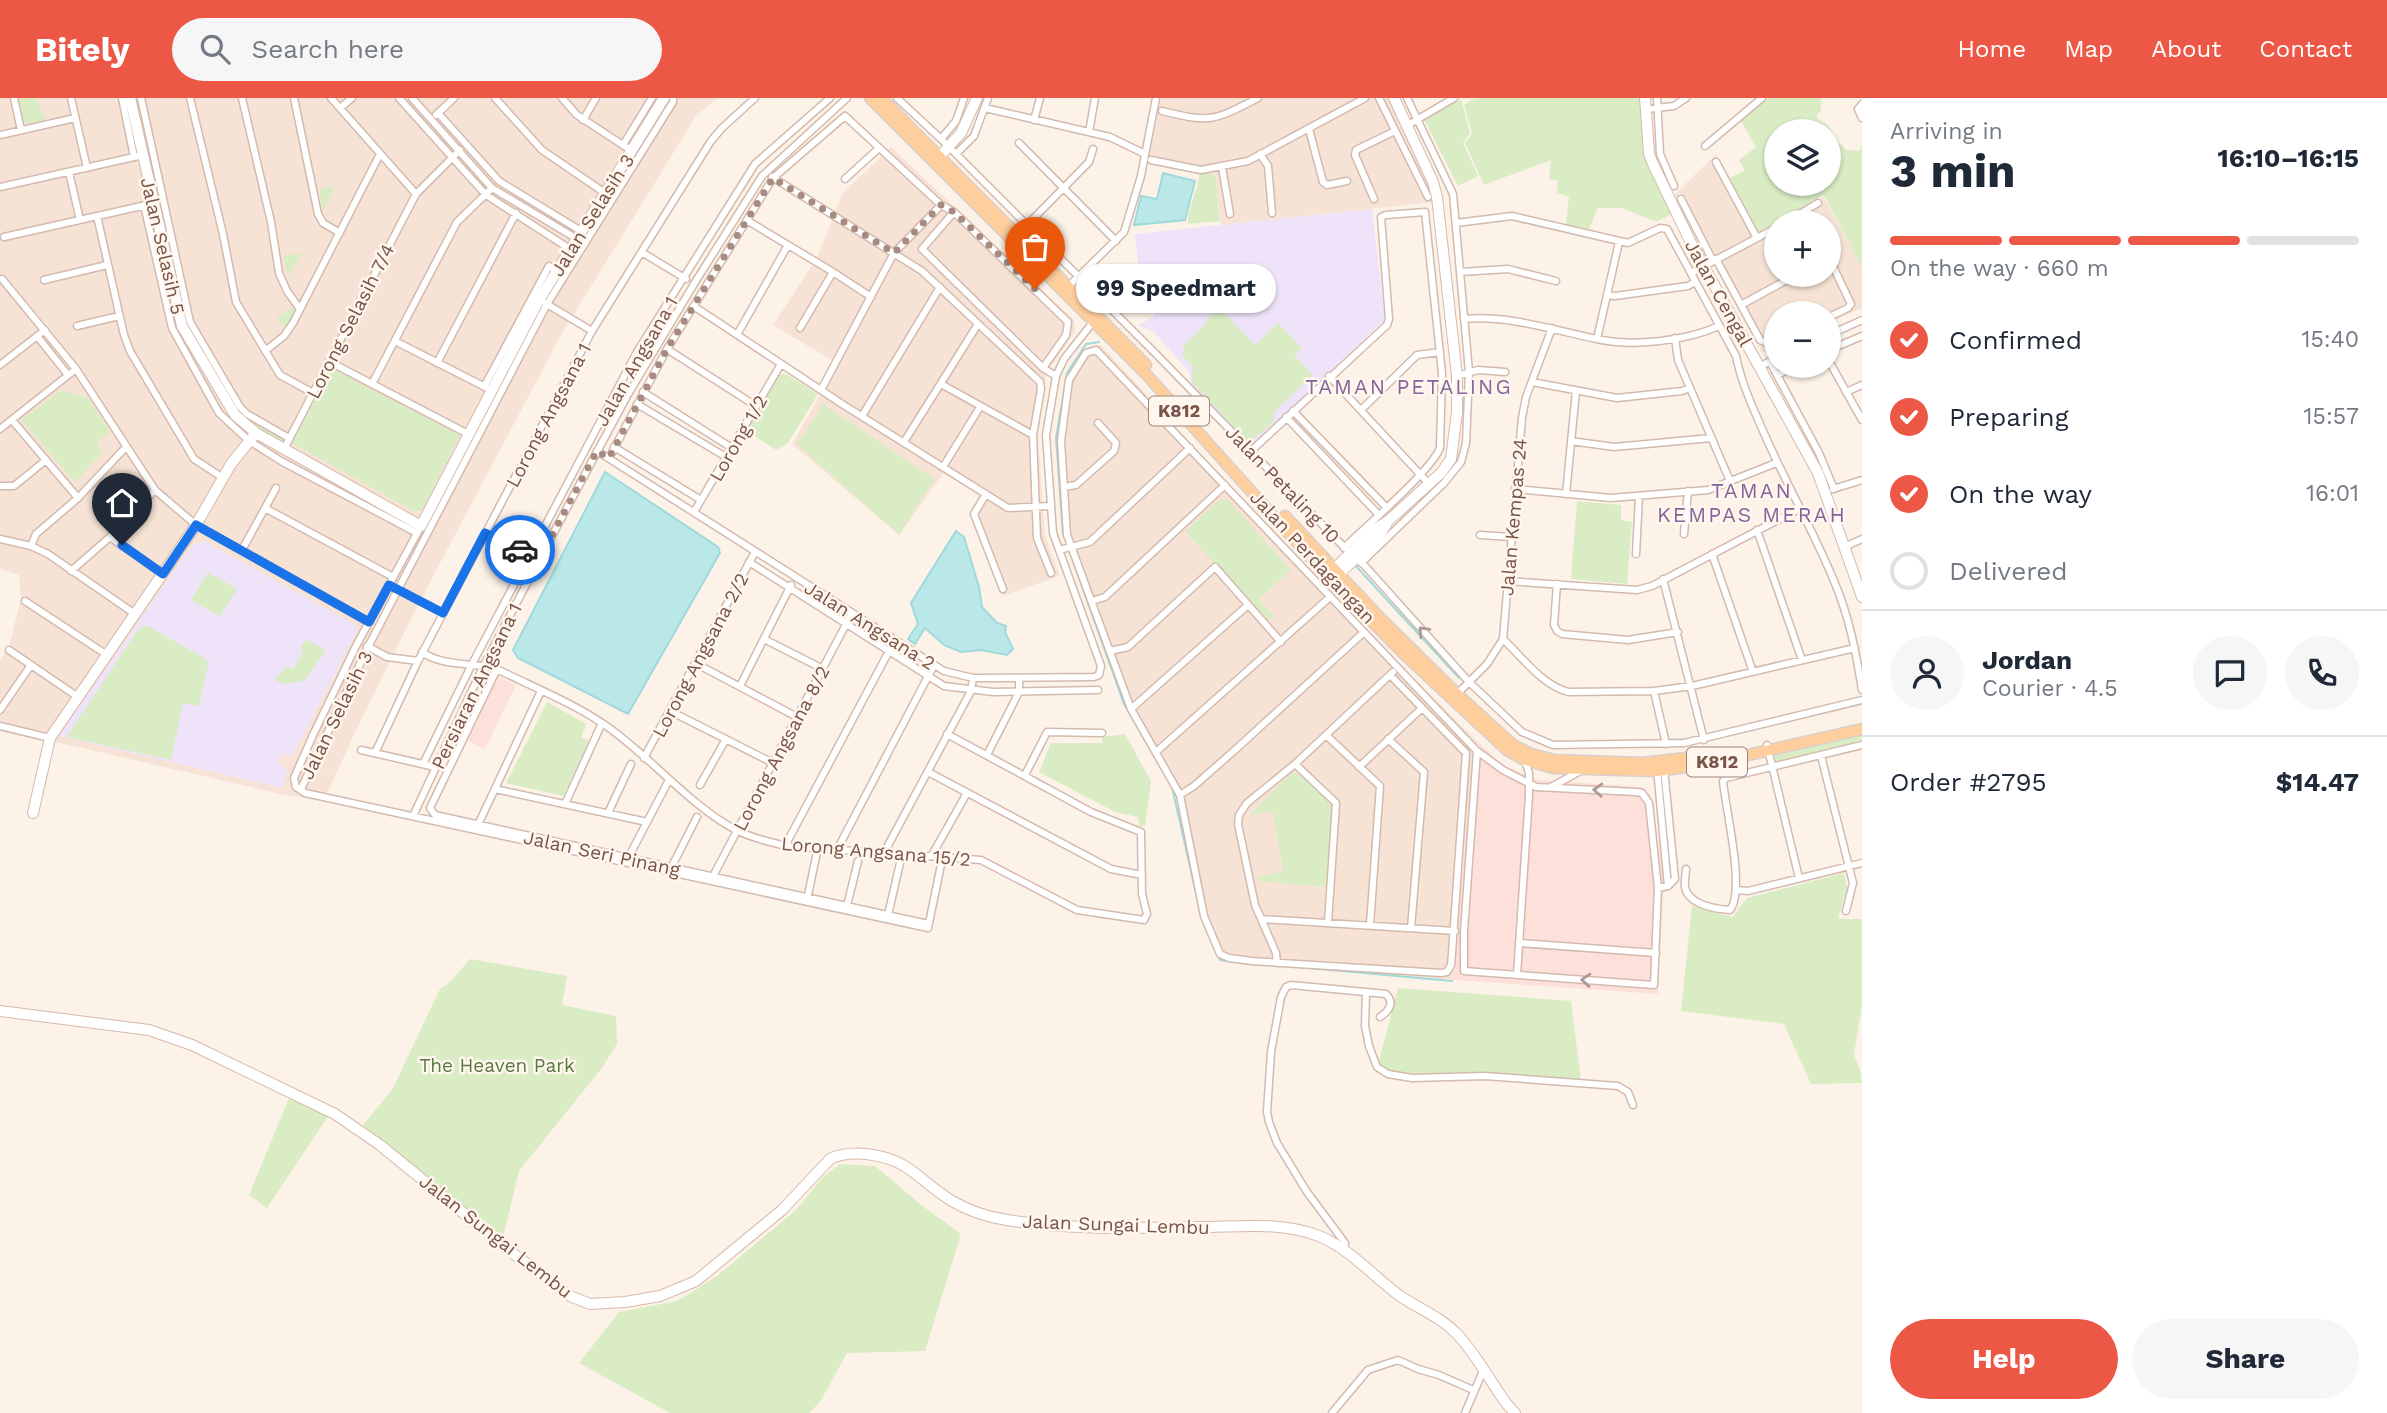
<!DOCTYPE html>
<meta charset="utf-8">
<style>
body{margin:0;font-family:"Work Sans",sans-serif;background:#f6f6f7;color:#1f2937;height:100vh;display:flex;flex-direction:column;font-size:26px;white-space:nowrap}
*{box-sizing:border-box;margin:0}
p{font-size:23px;color:#747a83}
.icon{flex:none;width:38px;height:38px;fill:none;stroke:currentColor;stroke-width:2;stroke-linecap:round;stroke-linejoin:round}
.map{position:relative;flex:1;overflow:hidden}
.panel{display:flex;flex-direction:column;background:#fff;width:525px}
.panel>*{flex:none}
.tools{position:absolute;left:1764px;top:21px;display:grid;gap:14px}
.tools a{display:grid;place-items:center;width:77px;height:77px;border-radius:50%;background:#fff;box-shadow:0 2px 5px #0004;font-size:35px}
.pin{position:absolute;display:grid;place-items:center;width:60px;height:60px;color:#fff;margin:-72px -30px;border-radius:50% 50% 50% 0;rotate:-45deg;box-shadow:0 0 7px #0007}
.pin .icon{rotate:45deg}
.courier{position:absolute;display:grid;place-items:center;width:70px;height:70px;margin:-35px;border:5px solid #1a73e8;border-radius:50%;background:#fff;color:#222;box-shadow:0 2px 9px #0007}
.bubble{position:absolute;height:49px;border-radius:24px;background:#fff;box-shadow:0 2px 5px #0004;font-size:23px;font-weight:700;line-height:49px;text-align:center}
.overview em{font-style:normal;font-weight:700}
.overview div{display:flex;flex-direction:column-reverse}
.overview{display:flex;align-items:center;justify-content:space-between;height:119px;padding:0 28px}
h1{font-size:46px;font-weight:700;line-height:52px}
.bar{display:grid;grid-template-columns:repeat(4,1fr);gap:10px 7px;align-content:center;height:84px;padding:0 28px}
.bar i{height:9px;border-radius:5px;background:#e0e1e3}
.bar .on{background:#ed5746}
.bar p{grid-column:span 4}
.line{display:flex;align-items:center;gap:18px;padding:0 28px;border-top:2px solid #e0e1e3}
.line div{flex:1}
.round{display:grid;place-items:center;flex:none;width:74px;height:74px;border-radius:37px;background:#f6f6f7}
ol{padding:0 28px;list-style:none}
li{display:flex;align-items:center;gap:21px;height:77px}
li p{margin-inline-start:auto}
li .icon{padding:7px;border-radius:50%;background:#ed5746;color:#fff;stroke-width:4}
li:last-child{color:#747a83}
li i{width:38px;height:38px;border:4px solid #e0e1e3;border-radius:50%}
.button{display:flex;gap:14px;margin-top:auto;padding:14px 28px}
.button a{flex:1;height:80px;border-radius:42px;background:#ed5746;color:#fff;font-size:28px;font-weight:700;line-height:80px;text-align:center}
.button a+a{background:#f6f6f7;color:#1f2937}
header{display:flex;align-items:center;gap:42px;box-sizing:border-box;height:98px;padding:0 35px;background:#ed5746;color:#fff}
header strong{font-size:33px}
nav{display:flex;gap:38px;margin-inline-start:auto;font-size:24px}
.search{width:490px;height:63px;background:#f6f6f7;display:flex;align-items:center;gap:18px;box-sizing:border-box;padding:0 24px;border-radius:38px;color:#747a83;font-size:26px}
main{display:flex;flex:1;min-height:0}
.map>svg:first-child{display:block}
.residential{fill:#f6e3d5}
.commercial{fill:#fee0da}
.education{fill:#efe3fa}
.green{fill:#d9ecc4;fill-rule:evenodd}
.water{fill:#bae8e9;stroke:#9fd9db;stroke-width:2}
.lines{fill:none;stroke-linecap:round;stroke-linejoin:round}
.stream{stroke:#9fd9db;stroke-width:2}
.street-casing{stroke:#d3baae;stroke-width:9}
.secondary-casing{stroke:#d6b9ab;stroke-width:12}
.primary-casing{stroke:#d9cfcc;stroke-width:13}
.street{stroke:#fff;stroke-width:6}
.secondary{stroke:#fff;stroke-width:10}
.primary{stroke:#ffce9d;stroke-width:10}
.oneway{stroke:#af9892}
.done{stroke:#a78b80;stroke-width:7;stroke-dasharray:0 12.6}
.route{stroke:#1a73e8;stroke-width:9}
.labels{text-anchor:middle;stroke-width:5;stroke-linejoin:round;paint-order:stroke}
.shield{fill:#fff6ee;stroke:#a1857a;stroke-width:2}
.shield-label{font-size:18px;font-weight:bold;fill:#795449}
.street-label{font-size:19px;fill:#795449;stroke:#fff6ee}
.park-label{font-size:19px;fill:#577a3e;stroke:#fff6ee}
.neighbourhood-label{font-size:21px;letter-spacing:2px;fill:#83659c;stroke:#fff6ee}
</style>
<header>
<strong>Bitely</strong>
<div class="search"><svg class="icon" aria-label="search" viewBox="0 0 24 24"><circle cx="10" cy="10" r="6"/><path d="M15 15l6 6"/></svg>Search here</div>
<nav><a>Home</a><a>Map</a><a>About</a><a>Contact</a></nav>
</header>
<main>
<div class="map">
<svg width="1862" height="1315" viewBox="0 0 1862 1315">
<rect width="100%" height="100%" fill="#fdf2e7"/>
<path class="residential" d="M0 0H717L696 18 561 237 420 503 359 626 324 702 285 697 0 631V563L9 549 21 500 19 477 0 471Z
M1161 0H1388L1433 90 1434 104 1221 127 1216 79 1209 75 1199 76 1148 66Z
M891 49 1074 222 1075 234 1046 276 1038 339 1045 438 1060 478 1002 498 971 418 982 398 944 374 899 437 792 346 820 297 833 263 773 227 817 160 842 96Z
M1716 56 1758 136 1776 126V177H1829V124H1780L1824 99 1862 168V210L1829 225V215H1776V248L1762 255 1675 96Z
M1101 247 1349 518 1474 640 1453 882 1221 861 1205 826 1175 690 1126 605 1064 435 1060 340 1069 277 1089 249Z"/>
<path class="commercial" d="M491 574 516 587 485 651 459 638Z
M1474 640 1504 668 1539 682 1643 689 1651 697 1664 780 1658 896 1453 882Z"/>
<path class="education" d="M1372 111 1385 221 1251 350 1190 285 1189 274 1153 233 1138 228 1155 217 1141 193 1135 136Z
M204 443 359 529 292 659 282 655 277 665 287 670 283 690 59 638 192 447Z"/>
<path class="green" d="M17 0H35L46 23 30 27 23 23Z
M122 0H141L190 224 240 309 289 340 284 351 243 325 188 240 143 58 134 59Z
M1475 0H1641L1645 57 1672 116 1656 124 1622 110H1598L1589 131 1566 127 1569 98 1557 95 1558 83 1549 81 1551 62 1484 87 1465 45 1472 36 1464 7Z
M1768 0H1821V12L1817 17 1818 21 1828 27 1836 42 1847 52 1859 53 1862 47V169L1824 97 1759 134 1730 80 1745 72 1739 62 1756 49 1741 23ZM1776 33H1829V86H1776Z
M1461 1 1470 35 1463 45 1478 78 1458 88 1424 21Z
M1209 75 1216 79 1220 123 1188 126V118L1199 81V76Z
M335 88V89L323 113 319 91Z
M300 155 301 156 288 179 284 158Z
M295 209 296 212 285 233 277 219Z
M1219 209 1255 247 1278 225 1302 250 1294 257 1313 277 1274 314 1273 325 1249 345 1192 284 1191 273 1194 270 1182 257 1185 253 1182 249 1207 225 1205 223Z
M332 270 460 337 423 411 415 414 292 345Z
M781 276H786L818 296 788 345 776 352 745 332Z
M61 292 88 300 110 335 97 343 102 355 75 384 21 322Z
M823 306 934 381 899 437 797 346Z
M1219 402H1228L1291 472 1259 501 1274 518 1267 524 1185 433Z
M1577 403 1621 407V422L1632 424 1627 486 1571 481Z
M208 474 237 491 220 519 191 502Z
M148 528 209 563 199 608 183 605 171 662 66 639 139 530Z
M306 541 326 552 305 583 284 586 274 582 287 568 293 571 303 555 300 551Z
M547 604 586 626 581 639 589 643 563 698 506 685Z
M1862 631V648L1773 669 1769 653Z
M1125 636 1151 683 1145 728H1139L1138 719 1115 714 1039 674 1051 645H1102V639Z
M1292 674 1300 677 1332 708 1326 789 1258 783 1257 779 1283 773 1273 713 1249 718Z
M1844 775 1847 790 1838 821H1862V907L1854 957 1860 972 1862 985 1811 986 1784 926 1681 913 1692 808 1733 819 1747 800Z
M470 861 567 878 562 907 616 918 617 946 601 971 519 1073 503 1139 363 1027 392 992 440 891 449 885Z
M1398 890 1571 903 1581 983 1376 974Z
M289 1000 329 1017 267 1110 249 1097Z
M840 1066 875 1068 920 1106 961 1136 925 1253 847 1255 820 1304 809 1315H670L579 1265 619 1214 677 1203 694 1193 717 1178 796 1112 823 1079Z"/>
<path class="water" d="M1163 75 1195 83 1185 122 1134 127 1141 98 1157 101Z
M605 374 718 449 720 455 628 616 518 560 513 552Z
M956 433 964 439 979 489 982 509 997 525 1006 528 1005 534 1013 551 1007 557 981 552 961 554 944 547 925 530 915 546 908 541 918 526 911 505Z"/>
<g class="lines">
<path class="stream" d="M1063 436 1056 340 1067 275 1086 246 1099 244
M1070 455 1124 606 1164 675
M1355 467 1459 580
M1172 689 1200 813
M1201 819 1220 862 1233 864
M1287 868 1452 883"/>
<g class="street-casing">
<path id="street" d="M14 0 21 32
M71 0 87 70
M122 0 134 59
M141 0 190 224 240 309 247 316 289 340
M190 0 223 136 236 204 280 277 313 295
M242 0 271 124 279 175 287 193 300 211
M294 0 318 116 323 125 340 135
M331 0 416 96
M399 0 486 97 570 151
M412 0 492 90 577 141
M495 0 542 52 605 95
M562 0 577 17 632 53
M897 0 941 41 1157 257 1345 450
M1379 0 1428 99
M1657 0 1660 56 1674 88
M1862 6 1858 11 1862 20
M340 10 352 0
M985 10 1110 39 1145 56
M1646 11 1674 8 1686 0
M1162 13C1211 25 1213 23 1258 0
M438 15 499 83 581 133
M436 17 454 0
M583 22 596 0
M1034 22 1040 0
M1408 27 1454 0
M1309 31 1323 84 1327 87 1347 83
M1089 34 1095 0
M0 37 75 20
M941 41 956 23 964 0
M1019 45 1116 143
M623 47 652 0
M1705 48 1762 0
M956 56 974 38 988 0
M1260 56 1268 68 1272 115
M1151 62 1201 72 1248 63 1365 0
M1716 64 1757 140
M1222 69 1230 116
M69 74 80 122
M772 79 922 173 1040 284 1041 291 1033 337 1037 440 1051 475
M845 81 879 50
M0 89 143 57
M1374 101 1355 57 1356 52 1395 33
M1681 101 1713 163
M144 107 172 230 219 315 248 342 281 363 417 435
M954 114 922 151 1043 270 1056 278
M97 118 124 237 130 253 194 361 223 380
M748 123 833 174 871 199
M1786 124 1818 105
M1456 125 1512 118 1628 145 1660 130 1667 131 1736 258C1740 279 1748 299 1757 319 1780 375 1811 427 1834 483 1849 518 1856 554 1862 592
M1027 127 1089 64 1093 51
M4 139 146 107
M643 155 686 181
M1829 160 1851 206 1848 210 1829 219
M1716 161 1760 242 1769 246 1776 243
M1460 174 1508 171 1556 183
M1691 175 1776 130
M2 181 76 271 155 392 196 427 369 524
M44 182 107 167
M1069 188 1124 134 1141 78 1156 0
M1607 197 1615 198 1688 188 1695 184
M545 205 592 233
M1741 207 1796 177
M695 209 842 306 1008 410 1051 408
M1464 221C1510 217 1552 232 1597 241 1632 249 1686 243 1719 228
M77 228 119 218
M800 230 833 174
M738 235 788 147
M1829 237 1862 222
M37 238 68 277
M1675 240 1678 262 1730 383
M1597 241 1619 144
M395 243 487 290
M667 251 756 308
M1829 252 1862 238
M265 253 284 238 293 225 380 56
M1829 263 1862 322
M330 264 470 337
M1770 264 1819 355 1834 391
M437 265 516 115
M0 267 45 232
M1759 269 1776 260
M1777 277 1796 268
M1329 278 1429 386
M1457 278 1478 272 1505 274
M1532 284 1617 300 1682 293 1690 290
M372 286 457 124 492 90
M941 286 1033 337
M484 289 549 168 557 172
M821 292 894 155 941 107
M643 294 732 350
M1846 294 1862 287
M637 306 726 359
M1361 312 1417 257 1440 254
M1293 313 1386 409
M862 318 940 189
M1286 319 1378 416
M12 322 78 400
M0 331 76 271
M1571 343 1614 349 1711 340
M904 344 978 226
M614 349 701 402
M284 351 416 96 460 52
M597 353 944 573 973 580 1094 579 1099 577 1101 568 1053 435 1046 337 1056 278 1064 261 1093 224
M1251 353 1387 227 1389 221 1381 119 1386 117 1425 114 1442 275 1440 350C1431 373 1365 429 1344 450
M609 360 667 251 773 80 845 18 941 107 954 114 1068 224 1066 237 1043 270
M943 369 980 309
M0 388H14L46 362
M1064 389 1076 387 1114 353 1116 345 1098 325
M1515 391 1611 400 1708 392 1776 365
M1833 391 1862 382
M986 396 974 416 1003 491
M1566 396 1576 293
M265 410 393 479
M694 414 781 266
M421 428 356 548 313 637 294 680 296 689 305 695 928 830 943 757
M1757 432 1802 562
M486 434 530 458
M1684 436 1688 393
M1480 437 1511 439
M110 439 163 476
M0 441 31 448 48 456 135 516
M31 448 36 436 78 400 126 349
M1844 449 1862 441
M242 452 276 390
M1059 452 1090 444 1190 350
M1636 456 1639 398
M1712 456 1753 574
M1356 458 1469 584 1522 634 1553 647 1684 645 1862 602
M749 464 944 588 993 594 1098 592
M1361 465 1444 385 1461 364 1466 345 1469 274 1453 96 1407 0
M71 473 110 439 155 392
M1663 481 1704 642
M1507 483 1637 492 1652 488 1799 411
M1557 486 1554 527 1557 533 1562 536 1628 542 1678 534
M389 487 443 515
M25 503 107 557
M1092 503 1105 499 1225 387
M1363 535 1235 652 1194 688 1180 697 1131 611 1067 437 1061 343 1069 282 1086 255 1096 252 1477 653 1503 672 1536 689 1636 694 1642 695 1649 705 1658 790 1654 887 1464 873V833L1477 653
M764 541 823 571
M1503 541C1522 559 1542 587 1568 594L1654 593 1692 588 1855 550
M367 548 387 559 418 563
M9 552 78 599
M1110 553 1128 549 1215 469 1281 544
M422 554C446 571 480 562 505 575 538 591 574 606 605 627 650 658 686 704 734 731 750 740 768 743 785 748L981 762 1077 812 1144 822 1147 816 1142 796 1141 734 1091 714 947 636
M695 565 797 619
M497 571 430 710 435 717 928 826
M740 588 791 487
M1654 593 1666 646
M1457 596 1487 566 1503 541 1522 320 1526 299 1552 230
M1131 611 1248 507
M0 612 31 567
M670 613 773 665
M0 628 50 640
M1326 637 1380 688 1370 827
M1388 641 1424 674 1411 830
M1767 647 1799 780
M361 652 435 669
M1156 654 1330 499
M375 655 418 563 592 233 711 43 722 30 755 0
M987 657 1019 594V581
M1821 658 1853 785 1846 813
M644 660 755 454
M423 666 471 568 637 254 755 66 830 0
M1295 666 1336 705 1328 825
M1359 669 1422 610
M1657 671 1668 788
M928 674 1111 771 1142 777
M1025 677 1047 634 1102 635
M700 687 726 641
M1551 689 1582 672
M301 691 368 549 547 206 673 4V0
M495 691 647 724
M1180 697 1204 818 1220 856 1229 860 1252 863 1441 875 1447 874 1451 867 1452 855 1466 655 1390 577
M565 706 602 625
M608 715 631 666
M413 718 483 569 539 462 627 298 694 186 762 78 847 0
M476 731 541 593
M785 748 895 542
M838 750 934 567
M885 753 971 593 973 580
M932 757 967 695
M626 764 669 682
M671 770 697 719
M1686 771C1686 777 1684 784 1685 789 1688 807 1716 811 1730 812 1746 792 1725 709 1723 683L1726 680 1862 647
M711 782 852 515
M1658 790 1668 788 1675 781 1664 671
M1736 792 1748 793 1862 765
M807 802 818 749
M847 808 858 763
M888 817 900 765
M1261 821 1455 833
M1519 845 1656 855
M1277 865 1276 855 1255 807 1238 726 1239 717 1247 705 1295 666 1393 574
M1517 877 1529 697V675L1525 663
M1366 894 1365 928 1369 948 1377 969 1388 976 1412 980 1485 978 1618 988 1628 994 1633 1007
M1344 1152 1345 1145 1307 1094 1277 1045 1269 1024 1267 1014 1271 954 1281 899 1286 889 1291 887 1386 896C1395 905 1389 913 1380 919
M1332 1315 1368 1272 1398 1262 1418 1271 1439 1277 1473 1292
M1465 1315 1483 1273"/>
</g>
<g class="secondary-casing">
<path id="secondary" d="M130 0 182 228 235 317 256 335 421 428 539 202 664 0
M1645 0 1649 56 1653 66 1692 147 1818 375 1862 499
M940 58 961 35 977 0
M1341 474 1378 439 1386 427
M1330 475 1374 432 1388 423 1441 375 1451 361 1457 314V278L1437 99 1433 84 1394 0
M33 715 50 640 196 427 231 366 256 335
M0 913 149 932 192 947 335 1016 380 1047 515 1157 570 1198 590 1206 625 1204 660 1198 696 1183 782 1112 830 1061C840 1056 854 1055 866 1056 911 1061 917 1082 952 1103 969 1113 987 1119 1007 1122 1069 1132 1135 1130 1198 1129 1237 1129 1282 1123 1319 1138 1350 1151 1373 1178 1400 1198 1419 1211 1441 1219 1457 1236 1476 1256 1490 1283 1506 1305L1515 1315"/>
</g>
<g class="primary-casing">
<path id="primary" d="M870 0 1145 275 1327 478 1402 554 1507 652 1523 661 1553 670 1657 673 1713 665 1862 631
M881 0 1146 267
M1285 418 1378 518 1457 596 1513 647 1531 656 1554 662 1642 665 1712 657"/>
</g>
<use href="#street" class="street"/>
<use href="#secondary" class="secondary"/>
<use href="#primary" class="primary"/>
</g>
<defs><path id="oneway-chevron" d="M-2-3.5L2.5 0L-2 3.5" fill="none" stroke-width="1.6" stroke-linecap="round" stroke-linejoin="round" transform="scale(1.75)"/></defs>
<g class="oneway">
<use href="#oneway-chevron" transform="translate(1423 533) rotate(-133)"/>
<use href="#oneway-chevron" transform="translate(1598 692) rotate(-177)"/>
<use href="#oneway-chevron" transform="translate(1586 882) rotate(-176)"/>
</g>
<g class="lines">
<path class="done" d="M520 452 539 462 597 353 609 360 667 251 773 80 894 155 941 107 954 114 1035 191"/>
<path class="route" d="M122 447 163 476 196 427 369 524 389 487 443 515 485 435 520 452"/>
</g>
<g class="labels">
<g class="shield">
<rect x="1149" y="298.5" width="60" height="29" rx="5"/>
<rect x="1687" y="649.5" width="60" height="29" rx="5"/>
</g>
<g class="shield-label">
<text x="1179" y="319">K812</text>
<text x="1717" y="670">K812</text>
</g>
<g class="street-label">
<text transform="translate(592 117) rotate(-58)" y="7">Jalan Selasih 3</text>
<text transform="translate(163 148) rotate(77)" y="7">Jalan Selasih 5</text>
<text transform="translate(1719 195) rotate(61)" y="7">Jalan Cengal</text>
<text transform="translate(350 223) rotate(-63)" y="7">Lorong Selasih 7/4</text>
<text transform="translate(636 263) rotate(-60)" y="7">Jalan Angsana 1</text>
<text transform="translate(548 317) rotate(-62)" y="7">Lorong Angsana 1</text>
<text transform="translate(738 340) rotate(-60)" y="7">Lorong 1/2</text>
<text transform="translate(1283 386) rotate(46)" y="7">Jalan Petaling 10</text>
<text transform="translate(1513 419) rotate(-85)" y="7">Jalan Kempas 24</text>
<text transform="translate(1313 459) rotate(47)" y="7">Jalan Perdagangan</text>
<text transform="translate(870 527) rotate(32)" y="7">Jalan Angsana 2</text>
<text transform="translate(700 557) rotate(-62)" y="7">Lorong Angsana 2/2</text>
<text transform="translate(476 588) rotate(-64)" y="7">Persiaran Angsana 1</text>
<text transform="translate(336 617) rotate(-64)" y="7">Jalan Selasih 3</text>
<text transform="translate(781 650) rotate(-62)" y="7">Lorong Angsana 8/2</text>
<text transform="translate(876 753) rotate(5)" y="7">Lorong Angsana 15/2</text>
<text transform="translate(602 755) rotate(12)" y="7">Jalan Seri Pinang</text>
<text transform="translate(1116 1126) rotate(2)" y="7">Jalan Sungai Lembu</text>
<text transform="translate(496 1138) rotate(38)" y="7">Jalan Sungai Lembu</text>
</g>
<g class="park-label">
<text x="497" y="974">The Heaven Park</text>
</g>
<g class="neighbourhood-label">
<text x="1409" y="296">TAMAN PETALING</text>
<text x="1752" y="400">TAMAN<tspan x="1752" dy="24">KEMPAS MERAH</tspan></text>
</g>
</g>
</svg>
<div class="tools">
<a><svg class="icon" aria-label="layers" viewBox="0 0 24 24"><path d="M12 4l9 5-9 5-9-5zM3 14l9 5 9-5"/></svg></a>
<a>+</a>
<a>−</a>
</div>
<div class="pin" style="left:1035px;top:191px;background:#ea580c"><svg class="icon" aria-label="bag" viewBox="0 0 24 24"><path d="M5 8h14l-1 12H6zM9 8a3 3 0 0 1 6 0"/></svg></div>
<div class="pin" style="left:122px;top:447px;background:#1f2937"><svg class="icon" aria-label="home" viewBox="0 0 24 24"><path d="M3 11l9-7 9 7M6 9v11h12V9"/></svg></div>
<div class="courier" style="left:520px;top:452px"><svg class="icon" aria-label="car" viewBox="0 0 24 24"><path d="M5 17H2v-5l4-1 3-4h7l3 4 3 1v5h-3M9 17h6M6 11h13"/><circle cx="7" cy="17" r="2"/><circle cx="17" cy="17" r="2"/></svg></div>
<div class="bubble" style="left:1076px;top:166px;width:200px">99 Speedmart</div>
</div>
<section class="panel">
<div class="overview"><div><h1>3 min</h1><p>Arriving in</p></div><em>16:10–16:15</em></div>
<div class="bar"><i class="on"></i><i class="on"></i><i class="on"></i><i></i><p>On the way · 660 m</p></div>
<ol>
<li><svg class="icon" aria-label="check" viewBox="0 0 24 24"><path d="M5 12l5 5 9-10"/></svg>Confirmed<p>15:40</p></li>
<li><svg class="icon" aria-label="check" viewBox="0 0 24 24"><path d="M5 12l5 5 9-10"/></svg>Preparing<p>15:57</p></li>
<li><svg class="icon" aria-label="check" viewBox="0 0 24 24"><path d="M5 12l5 5 9-10"/></svg>On the way<p>16:01</p></li>
<li><i></i>Delivered</li>
</ol>
<div class="line" style="height:126px"><a class="round"><svg class="icon" aria-label="person" viewBox="0 0 24 24"><circle cx="12" cy="8" r="4"/><path d="M4 21q1-7 8-7t8 7"/></svg></a><div><b>Jordan</b><p>Courier · 4.5</p></div><a class="round"><svg class="icon" aria-label="chat" viewBox="0 0 24 24"><path d="M4 5h16v11H9l-5 4z"/></svg></a><a class="round"><svg class="icon" aria-label="phone" viewBox="0 0 24 24"><path d="M5 4h4l2 5-3 2q2 4 5 5l2-3 5 2v4C11 20 4 13 5 4z"/></svg></a></div>
<div class="line" style="height:91px"><div>Order #2795</div><b>$14.47</b></div>
<div class="button"><a>Help</a><a>Share</a></div>
</section>
</main>
